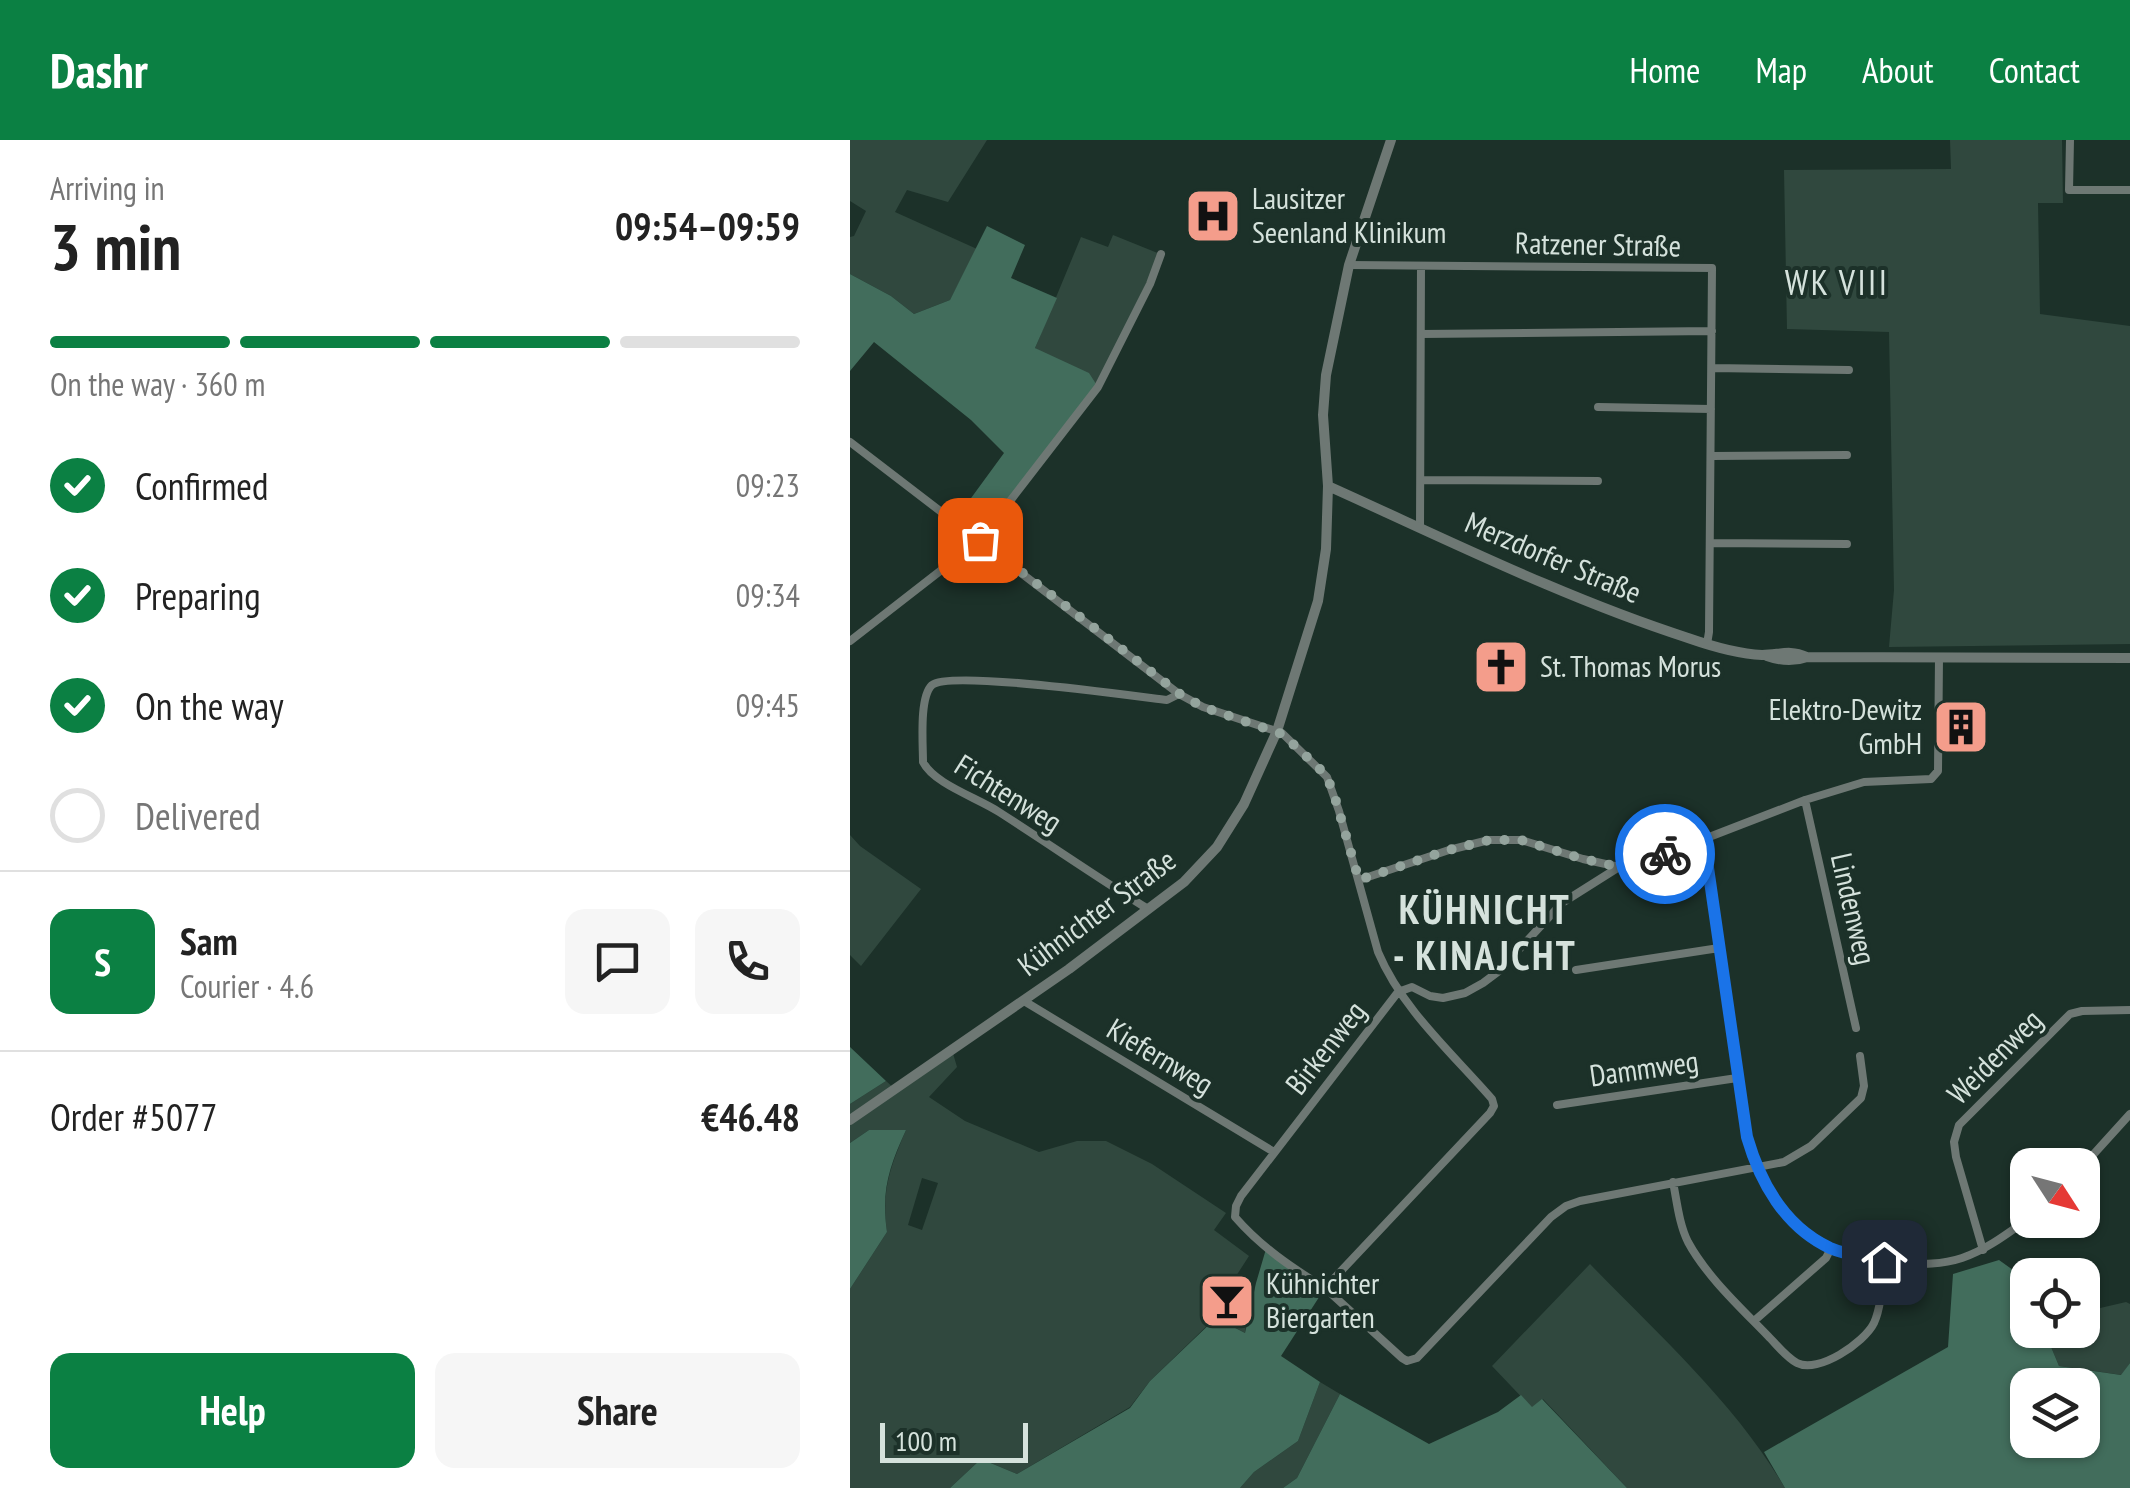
<!DOCTYPE html>
<meta charset="utf-8">
<style>
body{margin:0;font-family:"PT Sans Narrow",sans-serif;background:#f6f6f6;color:#222;height:100vh;display:flex;flex-direction:column;font-size:38px;white-space:nowrap}
*{box-sizing:border-box;margin:0}
p{font-size:32px;color:#767676}
.icon{flex:none;width:55px;height:55px;fill:none;stroke:currentColor;stroke-width:2;stroke-linecap:round;stroke-linejoin:round}
.map{position:relative;flex:1;overflow:hidden}
.panel{display:flex;flex-direction:column;background:#fff;width:850px}
.panel>*{flex:none}
.needle{width:65px;rotate:126deg}
.fabs{position:absolute;left:1160px;top:1008px;display:grid;gap:20px}
.fabs a{display:grid;place-items:center;width:90px;height:90px;border-radius:20px;background:#fff;box-shadow:0 2px 8px #0004;font-size:50px}
.scale{position:absolute;left:30px;bottom:25px;width:148px;box-sizing:border-box;padding-left:10px;border:5px solid #d5e2dc;border-top:0;font-size:28px;line-height:35px;white-space:nowrap;color:#d5e2dc;-webkit-text-stroke:8px #1c3129;paint-order:stroke}
.pin{position:absolute;display:grid;place-items:center;width:85px;height:85px;color:#fff;margin:-42px;border-radius:20px;box-shadow:0 5px 15px #0006}
.courier{position:absolute;display:grid;place-items:center;width:100px;height:100px;margin:-50px;border:8px solid #1a73e8;border-radius:50%;background:#fff;color:#222;box-shadow:0 2px 12px #0007}
.summary em{font-style:normal;font-weight:800}
.summary div{display:flex;flex-direction:column-reverse}
.summary{display:flex;align-items:center;justify-content:space-between;height:170px;padding:0 50px}
h1{font-size:65px;font-weight:800;line-height:75px}
.bar{display:grid;grid-template-columns:repeat(4,1fr);gap:15px 10px;align-content:center;height:120px;padding:0 50px}
.bar i{height:12px;border-radius:8px;background:#e0e0e0}
.bar .active{background:#0b8043}
.bar p{grid-column:span 4}
.line{display:flex;align-items:center;gap:25px;padding:0 50px;border-top:2px solid #e0e0e0}
.line div{flex:1}
.round{display:grid;place-items:center;flex:none;width:105px;height:105px;border-radius:20px;background:#f6f6f6}
ol{padding:0 50px;list-style:none}
li{display:flex;align-items:center;gap:30px;height:110px}
li p{margin-inline-start:auto}
li .icon{padding:10px;border-radius:50%;background:#0b8043;color:#fff;stroke-width:4}
li:last-child{color:#767676}
li i{width:55px;height:55px;border:5px solid #e0e0e0;border-radius:50%}
.primary-button{display:flex;gap:20px;margin-top:auto;padding:20px 50px}
.primary-button a{flex:1;height:115px;border-radius:20px;background:#0b8043;color:#fff;font-size:40px;font-weight:800;line-height:115px;text-align:center}
.primary-button a+a{background:#f6f6f6;color:#222}
header{display:flex;align-items:center;gap:60px;box-sizing:border-box;height:140px;padding:0 50px;background:#0b8043;color:#fff}
header strong{font-size:48px}
nav{display:flex;gap:55px;margin-inline-start:auto;font-size:35px}
main{display:flex;flex:1;min-height:0}
.map>svg:first-child{display:block}
.green{fill:#30483e;fill-rule:evenodd}
.forest{fill:#426d5c;fill-rule:evenodd}
.lines{fill:none;stroke-linecap:round;stroke-linejoin:round}
.minor{stroke:#6e7874;stroke-width:8}
.tertiary{stroke:#6e7874;stroke-width:10}
.done{stroke:#94a49d;stroke-width:10;stroke-dasharray:0 18}
.route{stroke:#1a73e8;stroke-width:12}
.labels{text-anchor:middle;stroke-width:8;stroke-linejoin:round;paint-order:stroke}
.poi-label{font-size:30px;fill:#d5e2dc;stroke:#1c3129;text-anchor:start}
.street-label{font-size:30px;fill:#d5e2dc;stroke:#1c3129}
.quarter-label{font-size:35px;letter-spacing:2.5px;fill:#d5e2dc;stroke:#1c3129}
.district-label{font-size:40px;font-weight:bold;letter-spacing:2.5px;fill:#d5e2dc;stroke:#1c3129}
</style>
<header>
<strong>Dashr</strong>
<nav><a>Home</a><a>Map</a><a>About</a><a>Contact</a></nav>
</header>
<main>
<section class="panel">
<div class="summary"><div><h1>3 min</h1><p>Arriving in</p></div><em>09:54–09:59</em></div>
<div class="bar"><i class="active"></i><i class="active"></i><i class="active"></i><i></i><p>On the way · 360 m</p></div>
<ol>
<li><svg class="icon" aria-label="check" viewBox="0 0 24 24"><path d="M5 12l5 5 9-10"/></svg>Confirmed<p>09:23</p></li>
<li><svg class="icon" aria-label="check" viewBox="0 0 24 24"><path d="M5 12l5 5 9-10"/></svg>Preparing<p>09:34</p></li>
<li><svg class="icon" aria-label="check" viewBox="0 0 24 24"><path d="M5 12l5 5 9-10"/></svg>On the way<p>09:45</p></li>
<li><i></i>Delivered</li>
</ol>
<div class="line" style="height:180px"><b class="round" style="background:#0b8043;color:#fff">S</b><div><b>Sam</b><p>Courier · 4.6</p></div><a class="round"><svg class="icon" aria-label="chat" viewBox="0 0 24 24"><path d="M4 5h16v11H9l-5 4z"/></svg></a><a class="round"><svg class="icon" aria-label="phone" viewBox="0 0 24 24"><path d="M5 4h4l2 5-3 2q2 4 5 5l2-3 5 2v4C11 20 4 13 5 4z"/></svg></a></div>
<div class="line" style="height:130px"><div>Order #5077</div><b>€46.48</b></div>
<div class="primary-button"><a>Help</a><a>Share</a></div>
</section>
<div class="map">
<svg width="1280" height="1348" viewBox="0 0 1280 1348">
<rect width="100%" height="100%" fill="#1c3129"/>
<path class="green" d="M0 0H137L98 62 57 50 45 72 127 109 100 160 64 174 41 156 0 134V97L4 96 16 71 0 61Z
M1100 0H1212L1213 63H1188L1190 174 1280 186V504L1039 507 1044 450 1039 192 937 189 934 30 1101 29Z
M263 95 310 114 248 247 185 208 231 97 258 107Z
M0 695 10 706 71 749 11 826 0 815Z
M102 910 107 927 79 957 115 981 189 1012 227 1001H256L302 1024 376 1073 364 1090 399 1116 368 1164 396 1184 395 1193 366 1177 300 1241 280 1267 167 1334 131 1319 100 1348H0V1149L37 1092C31 1052 40 1027 56 990H19L0 1003V964L36 941 46 950ZM72 1038 88 1043 72 1090 58 1085Z
M740 1124C807 1193 886 1264 935 1348H777L693 1259 682 1268 642 1226Z
M1276 1162 1280 1164V1223L1272 1235 1209 1226 1194 1190H1232L1233 1172Z
M470 1242 490 1254 447 1338 433 1348H390L404 1332 448 1301Z"/>
<path class="forest" d="M137 86 175 105 161 138 207 158 185 208 239 233 248 247 130 400 105 380 154 313 121 280 24 202 0 231V134L41 156 64 174 100 160Z
M0 907 36 941 0 964Z
M19 990H56C39 1027 31 1051 37 1092L0 1149V1003Z
M416 1109 475 1148 431 1216 470 1242 448 1301 404 1332 390 1348H100L131 1319 167 1334 280 1268 300 1241 366 1178 395 1193 406 1143Z
M1149 1120 1177 1140 1178 1190H1194L1209 1226 1271 1235 1280 1223V1348H935L914 1312 1098 1207 1103 1134ZM1178 1245H1232V1300H1178Z
M490 1254 579 1304 648 1272 671 1255 682 1267 692 1259 777 1348H433L447 1338Z"/>
<g class="lines">
<path class="minor" d="M1220 0 1219 50H1280
M499 125 862 128 859 492 857 504
M571 194 862 191
M862 228 999 230
M748 267 861 269
M0 302 329 554 353 567 432 593 477 637 489 671 528 812C552 869 602 913 642 959L644 966 640 973 475 1148 552 1218 557 1221 567 1218 701 1077 716 1066 730 1061 934 1022 961 1006 1011 958 1014 946 1010 916
M862 316 997 315
M572 340 748 341
M570 388 571 126
M860 403 997 404
M0 501 130 400 248 247 300 144 311 114
M955 660 1006 888
M854 700 897 997C919 1075 968 1119 1051 1123 1072 1124 1091 1125 1112 1118 1136 1110 1157 1094 1178 1079
M509 740 599 710 639 700H671L733 719 769 727
M298 769C248 738 199 704 149 672 128 658 84 644 73 622 73 604 69 557 82 545 100 530 284 556 317 560L329 554
M726 830 869 808
M548 852 562 847 580 856 593 858 615 853 633 843 649 831 712 763 769 727 810 716 955 660 1014 642 1081 639 1088 631 1089 517
M174 861 424 1012
M707 965 887 938
M1232 1027 1280 974
M823 1042C827 1062 829 1084 838 1102 857 1137 891 1168 918 1196 927 1205 936 1217 947 1223 968 1234 1014 1203 1024 1183 1032 1165 1032 1141 1034 1122
M1133 1110 1106 1017 1104 1002 1109 985 1220 874 1232 871 1280 870
M475 1148C442 1128 411 1107 385 1077L386 1066 391 1056 548 852
M904 1181 976 1118 981 1108"/>
<path class="tertiary" d="M478 346C596 399 714 458 838 498 861 506 887 514 912 515 930 515 938 509 957 517L1280 518
M917 516C931 521 943 522 957 517
M0 980 219 829 334 742 367 707 394 664 427 591 468 461 476 409 478 346 473 275 476 235 499 125 541 0"/>
</g>
<g class="lines">
<path class="done" d="M130 400 330 554 353 567 432 594 469 628 477 638 483 651 509 740 599 710 640 700H671L733 719 770 727 815 714"/>
<path class="route" d="M815 714 854 700 897 997C910 1042 935 1087 980 1108 996 1115 1017 1117 1034 1122"/>
</g>
<defs>
<g id="hospital-square" transform="scale(2.875)"><rect x="-9" y="-9" width="18" height="18" rx="4" fill="#f49d8b" stroke="#1c3129"/><path d="M-5-5h3v3.5h4V-5h3V5h-3V1.5h-4V5h-3Z" fill="#111"/></g>
<g id="church-square" transform="scale(2.875)"><rect x="-9" y="-9" width="18" height="18" rx="4" fill="#f49d8b" stroke="#1c3129"/><path d="M-1.2-6h2.4v3.5h3.3v2.4h-3.3V6h-2.4V-.1h-3.3v-2.4h3.3Z" fill="#111"/></g>
<g id="building-square" transform="scale(2.875)"><rect x="-9" y="-9" width="18" height="18" rx="4" fill="#f49d8b" stroke="#1c3129"/><path d="M-4-6H4V6H1V3H-1V6H-4ZM-2.5-4.3h1.7v1.8h-1.7ZM.8-4.3h1.7v1.8H.8ZM-2.5-1h1.7V.8h-1.7ZM.8-1h1.7V.8H.8Z" fill="#111"/></g>
<g id="bar-square" transform="scale(2.875)"><rect x="-9" y="-9" width="18" height="18" rx="4" fill="#f49d8b" stroke="#1c3129"/><path d="M-6-5H6L.8 .8V4.5H3.5V6h-7V4.5H-.8V.8Z" fill="#111"/></g>
</defs>
<g fill-rule="evenodd">
<use href="#hospital-square" x="363" y="76"/>
<use href="#church-square" x="651" y="527"/>
<use href="#building-square" x="1111" y="587"/>
<use href="#bar-square" x="377" y="1161"/>
</g>
<g class="labels">
<g class="poi-label">
<text x="402" y="69">Lausitzer<tspan x="402" dy="34">Seenland Klinikum</tspan></text>
<text x="690" y="537">St. Thomas Morus</text>
<text x="1072" y="580" text-anchor="end">Elektro-Dewitz<tspan x="1072" dy="34">GmbH</tspan></text>
<text x="416" y="1154">Kühnichter<tspan x="416" dy="34">Biergarten</tspan></text>
</g>
<g class="street-label">
<text transform="translate(748 105) rotate(1)" y="10">Ratzener Straße</text>
<text transform="translate(703 418) rotate(23)" y="10">Merzdorfer Straße</text>
<text transform="translate(158 654) rotate(32)" y="10">Fichtenweg</text>
<text transform="translate(1003 769) rotate(77)" y="10">Lindenweg</text>
<text transform="translate(247 773) rotate(-37)" y="10">Kühnichter Straße</text>
<text transform="translate(476 908) rotate(-52)" y="10">Birkenweg</text>
<text transform="translate(310 917) rotate(31)" y="10">Kiefernweg</text>
<text transform="translate(1145 917) rotate(-45)" y="10">Weidenweg</text>
<text transform="translate(794 929) rotate(-8)" y="10">Dammweg</text>
</g>
<g class="quarter-label">
<text x="987" y="155">WK VIII</text>
</g>
<g class="district-label">
<text x="635" y="784">KÜHNICHT<tspan x="635" dy="46">- KINAJCHT</tspan></text>
</g>
</g>
</svg>
<div class="fabs">
<a><svg class="needle" viewBox="-14 -14 28 28"><path d="M0-13l5 13h-10z" fill="#e53935"/><path d="M0 13l5-13h-10z" fill="#767676"/></svg></a>
<a><svg class="icon" aria-label="locate" viewBox="0 0 24 24"><circle cx="12" cy="12" r="6"/><path d="M12 2v4M12 18v4M2 12h4M18 12h4"/></svg></a>
<a><svg class="icon" aria-label="layers" viewBox="0 0 24 24"><path d="M12 4l9 5-9 5-9-5zM3 14l9 5 9-5"/></svg></a>
</div>
<div class="scale">100 m</div>
<div class="pin" style="left:130px;top:400px;background:#ea580c"><svg class="icon" aria-label="bag" viewBox="0 0 24 24"><path d="M5 8h14l-1 12H6zM9 8a3 3 0 0 1 6 0"/></svg></div>
<div class="pin" style="left:1034px;top:1122px;background:#1f2937"><svg class="icon" aria-label="home" viewBox="0 0 24 24"><path d="M3 11l9-7 9 7M6 9v11h12V9"/></svg></div>
<div class="courier" style="left:815px;top:714px"><svg class="icon" aria-label="bike" viewBox="0 0 24 24"><circle cx="6" cy="16" r="4"/><circle cx="18" cy="16" r="4"/><path d="M6 16l4-8h5l3 8M10 8l3 8H6M13 5h3"/></svg></div>
</div>
</main>
